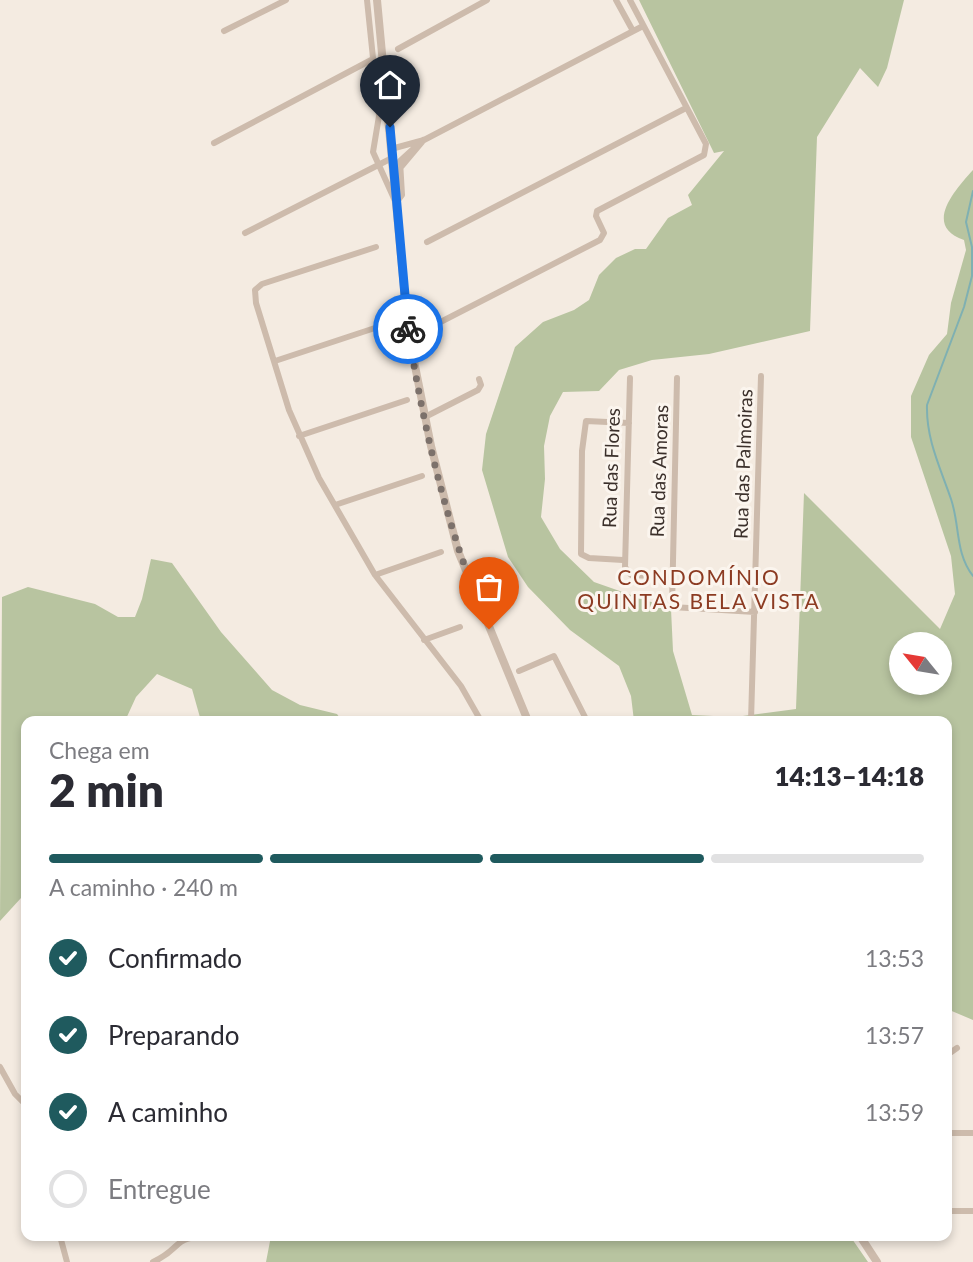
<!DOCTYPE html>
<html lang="pt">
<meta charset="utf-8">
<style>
body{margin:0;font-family:Lato,sans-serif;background:#f2f2f3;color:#2b2b33;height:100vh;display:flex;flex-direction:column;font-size:26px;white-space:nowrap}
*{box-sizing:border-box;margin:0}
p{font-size:23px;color:#7c7c81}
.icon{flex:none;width:38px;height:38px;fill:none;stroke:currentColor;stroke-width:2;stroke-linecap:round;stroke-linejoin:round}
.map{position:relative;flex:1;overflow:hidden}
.panel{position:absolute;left:21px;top:716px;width:931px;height:525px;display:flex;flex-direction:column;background:#fff;border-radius:14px;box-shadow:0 4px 10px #0003}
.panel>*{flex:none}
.needle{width:46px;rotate:300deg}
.tools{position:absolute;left:889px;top:632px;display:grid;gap:14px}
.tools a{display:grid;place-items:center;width:63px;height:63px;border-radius:50%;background:#fff;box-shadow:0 4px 10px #0003;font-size:35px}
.pin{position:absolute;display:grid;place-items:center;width:60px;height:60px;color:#fff;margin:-72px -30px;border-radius:50% 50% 50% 0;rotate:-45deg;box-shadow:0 0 7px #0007}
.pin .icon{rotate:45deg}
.courier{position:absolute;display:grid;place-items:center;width:70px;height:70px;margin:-35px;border:5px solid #1a73e8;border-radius:50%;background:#fff;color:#222;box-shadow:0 2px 9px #0007}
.head em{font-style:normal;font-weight:800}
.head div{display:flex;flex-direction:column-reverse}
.head{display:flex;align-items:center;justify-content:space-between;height:119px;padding:0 28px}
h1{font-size:46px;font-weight:800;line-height:52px}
.bar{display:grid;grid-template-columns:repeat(4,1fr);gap:10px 7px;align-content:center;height:84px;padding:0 28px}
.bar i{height:9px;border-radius:5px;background:#e1e1e2}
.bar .selected{background:#1f5a5e}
.bar p{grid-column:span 4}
ol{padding:0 28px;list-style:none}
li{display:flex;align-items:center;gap:21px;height:77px}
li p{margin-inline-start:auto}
li .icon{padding:7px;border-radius:50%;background:#1f5a5e;color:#fff;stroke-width:4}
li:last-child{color:#7c7c81}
li i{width:38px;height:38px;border:4px solid #e1e1e2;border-radius:50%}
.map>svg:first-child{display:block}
.green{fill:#b8c4a0;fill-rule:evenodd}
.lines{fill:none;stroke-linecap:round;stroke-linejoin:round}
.stream{stroke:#7fb0b2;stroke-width:2}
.minor{stroke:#cdbbac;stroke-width:6}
.tertiary{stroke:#cdbbac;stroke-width:8}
.done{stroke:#7c716b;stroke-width:7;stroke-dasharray:0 12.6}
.route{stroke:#1a73e8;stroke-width:9}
.labels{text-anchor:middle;stroke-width:6;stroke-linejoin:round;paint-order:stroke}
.street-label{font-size:19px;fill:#3b302b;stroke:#fbf5ee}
.neighbourhood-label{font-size:21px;letter-spacing:2px;fill:#8c3b22;stroke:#fbf5ee}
</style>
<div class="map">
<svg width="973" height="1262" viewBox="0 0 973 1262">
<rect width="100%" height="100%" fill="#f4ebe1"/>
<path class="green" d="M639 0H904L887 68 878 87 860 68 817 137 810 331 709 354 652 360 619 370 599 391 563 392 550 416 544 446 545 479 541 517 560 549 594 582 671 609 673 651 692 715 735 717 796 709 804 493 940 629 955 594 951 556 911 437V396L929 355 947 334 951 303 966 250 964 240C923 226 954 191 973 170V1020L947 1009V721H634L631 696 619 666 570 630 528 587 508 557 482 470 486 434 515 347 543 322 574 310 589 300 599 275 616 258 635 249H646L668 218 692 205 688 195 724 151 714 153ZM901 644H940V682H901Z
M151 559 172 563 221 632 272 690 300 705 337 714 342 721H201L192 689 157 674 136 697 125 721H26V885L21 898 0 921 2 597 28 587 95 604 118 617H135L142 599Z
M271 1236H850L868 1262H266Z"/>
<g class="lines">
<path class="stream" d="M973 191 966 222 972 247V276L964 307 927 405C926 439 940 467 951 499 960 525 955 553 973 576"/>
<path class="minor" d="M367 0 379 116 373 152 396 203 402 195 400 161 423 140
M616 0 633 31
M224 31 286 0
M398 49 487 0
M214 143 373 59
M391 149 424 140 643 26
M401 167 422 142
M245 233 392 158
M427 242 686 108
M376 247 262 284 255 290 256 303 289 410 319 478 375 575 461 686 481 721
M421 332 600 240 604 233 596 216 597 211 704 155 706 144 630 0
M275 361 390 323
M630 378 625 567 631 575 671 577
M677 378 672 607 755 612
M425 417 478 390 481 385 479 379
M299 436 407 400
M335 505 422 476
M623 560 589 558 581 554 582 451 586 421 629 423
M375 575 441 552
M424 640 460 627
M519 671 554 656 587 721
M751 721 761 376
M947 1055 957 1048
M0 1067 15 1094 26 1105
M947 1133H973
M947 1211H973
M60 1236 67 1262
M153 1262C186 1247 169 1234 217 1238"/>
<path class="tertiary" d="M377 0 408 331 431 446 458 551 528 721
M860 1236 877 1262"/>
</g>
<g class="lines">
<path class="done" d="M408 329C424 432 448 533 489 629"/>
<path class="route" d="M390 127 408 329"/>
</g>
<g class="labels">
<g class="street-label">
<text transform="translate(743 464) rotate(-88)" y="7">Rua das Palmoiras</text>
<text transform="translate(611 468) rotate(-88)" y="7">Rua das Flores</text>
<text transform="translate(659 471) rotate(-88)" y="7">Rua das Amoras</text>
</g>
<g class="neighbourhood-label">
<text x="699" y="585">CONDOMÍNIO<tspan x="699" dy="24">QUINTAS BELA VISTA</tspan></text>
</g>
</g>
</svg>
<div class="tools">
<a><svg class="needle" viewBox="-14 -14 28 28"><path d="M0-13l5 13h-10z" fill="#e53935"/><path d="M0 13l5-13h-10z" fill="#7c7c81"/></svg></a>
</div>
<div class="pin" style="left:489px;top:629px;background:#ea580c"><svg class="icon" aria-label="bag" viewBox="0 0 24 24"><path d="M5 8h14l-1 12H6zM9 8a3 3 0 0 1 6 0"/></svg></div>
<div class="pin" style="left:390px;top:127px;background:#1f2937"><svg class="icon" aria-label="home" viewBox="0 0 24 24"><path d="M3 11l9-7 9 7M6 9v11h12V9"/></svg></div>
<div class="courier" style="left:408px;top:329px"><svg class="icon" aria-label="bike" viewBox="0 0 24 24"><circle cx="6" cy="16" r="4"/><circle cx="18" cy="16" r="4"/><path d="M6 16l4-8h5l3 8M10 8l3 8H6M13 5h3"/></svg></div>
<section class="panel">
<div class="head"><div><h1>2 min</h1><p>Chega em</p></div><em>14:13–14:18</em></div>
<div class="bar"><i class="selected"></i><i class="selected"></i><i class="selected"></i><i></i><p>A caminho · 240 m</p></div>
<ol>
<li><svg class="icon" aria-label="check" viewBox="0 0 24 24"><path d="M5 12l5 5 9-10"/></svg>Confirmado<p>13:53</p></li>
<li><svg class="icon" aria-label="check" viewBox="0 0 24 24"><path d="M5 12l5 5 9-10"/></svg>Preparando<p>13:57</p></li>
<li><svg class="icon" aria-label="check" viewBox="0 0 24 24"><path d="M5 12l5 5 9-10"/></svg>A caminho<p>13:59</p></li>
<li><i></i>Entregue</li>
</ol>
</section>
</div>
